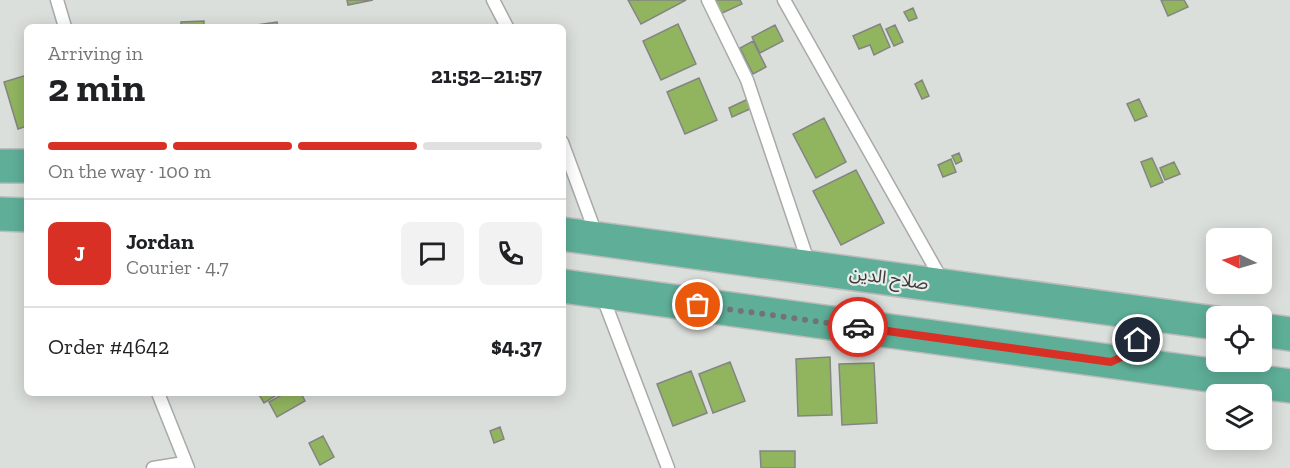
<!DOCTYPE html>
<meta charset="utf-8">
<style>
body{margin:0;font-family:"Zilla Slab","Noto Sans Arabic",serif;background:#f2f2f2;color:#202124;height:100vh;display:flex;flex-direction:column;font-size:22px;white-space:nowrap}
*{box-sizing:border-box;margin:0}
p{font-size:20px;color:#757577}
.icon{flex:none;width:33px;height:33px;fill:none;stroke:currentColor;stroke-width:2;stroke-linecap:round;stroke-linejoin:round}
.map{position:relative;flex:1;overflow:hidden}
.sheet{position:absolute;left:24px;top:24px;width:542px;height:372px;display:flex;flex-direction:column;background:#fff;border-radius:9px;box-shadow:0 3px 15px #0003}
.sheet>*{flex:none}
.needle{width:39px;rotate:275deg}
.fabs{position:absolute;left:1206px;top:228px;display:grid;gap:12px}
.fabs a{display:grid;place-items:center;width:66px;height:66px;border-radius:9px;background:#fff;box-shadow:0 3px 15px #0003;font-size:30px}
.pin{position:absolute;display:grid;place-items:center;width:51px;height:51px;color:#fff;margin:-26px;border:3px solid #fff;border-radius:50%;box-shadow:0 2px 6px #0007}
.courier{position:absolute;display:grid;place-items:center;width:60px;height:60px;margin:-30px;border:4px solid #d93025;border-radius:50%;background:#fff;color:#222;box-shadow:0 2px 8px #0007}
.head em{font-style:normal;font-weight:700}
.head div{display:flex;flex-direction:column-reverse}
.head{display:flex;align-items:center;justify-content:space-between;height:102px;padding:0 24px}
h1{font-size:39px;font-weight:700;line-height:45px}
.bar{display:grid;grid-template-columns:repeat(4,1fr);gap:9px 6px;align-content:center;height:72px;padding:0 24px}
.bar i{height:8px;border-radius:4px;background:#e0e0e0}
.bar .active{background:#d93025}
.bar p{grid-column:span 4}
.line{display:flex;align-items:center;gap:15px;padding:0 24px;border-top:2px solid #e0e0e0}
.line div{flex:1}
.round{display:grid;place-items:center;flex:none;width:63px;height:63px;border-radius:9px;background:#f2f2f2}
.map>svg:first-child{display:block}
.building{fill:#91b55f;stroke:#848582;stroke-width:1.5}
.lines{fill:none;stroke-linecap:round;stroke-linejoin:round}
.service-casing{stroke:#a7aaa7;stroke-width:15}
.trunk-casing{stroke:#bcbcbc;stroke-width:36}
.service{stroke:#fff;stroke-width:12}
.trunk{stroke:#5faf98;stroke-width:33}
.done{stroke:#727473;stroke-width:6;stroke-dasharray:0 10.8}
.route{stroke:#d93025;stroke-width:8}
.labels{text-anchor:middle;stroke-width:4.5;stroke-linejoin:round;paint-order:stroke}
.street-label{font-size:18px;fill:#3a3b3a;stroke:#e9ece9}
</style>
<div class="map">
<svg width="1290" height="468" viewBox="0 0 1290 468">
<rect width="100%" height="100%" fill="#dbdfdc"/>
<path class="building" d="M347 0H373L348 5Z
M628 0H686L641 24Z
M714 0H740L742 4 720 14Z
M1161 0H1184L1188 7 1168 16Z
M913 8 917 18 909 21 904 12Z
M204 21V27H181V22Z
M277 22 278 27H243Z
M678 24 696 64 661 80 643 41Z
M880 24 890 47 874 55 870 45 859 49 853 36Z
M775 25 783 41 760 53 752 37Z
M895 25 903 42 894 46 886 29Z
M753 41 766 67 753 74 740 48Z
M27 75V126L18 129 4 82Z
M699 78 717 120 685 134 667 92Z
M922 80 929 96 922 99 915 84Z
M748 99 752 108 732 117 729 108Z
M1139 99 1147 116 1135 121 1127 104Z
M824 118 846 162 816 178 793 134Z
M959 153 962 161 956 164 952 156Z
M1152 158 1163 182 1151 187 1141 162Z
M951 159 956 172 943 177 938 165Z
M1174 162 1180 174 1165 180 1160 168Z
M856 170 884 223 841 245 813 191Z
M830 357 832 415 798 416 796 359Z
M730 362 745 401 713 413 699 374Z
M874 363 877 423 842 425 839 364Z
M691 371 707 413 673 426 657 384Z
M258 393H280L264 403Z
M285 393H301L305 401 277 417 269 402Z
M500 427 504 439 494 443 490 431Z
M323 436 334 457 320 465 309 443Z
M760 451H795V468H761Z"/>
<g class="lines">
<g class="service-casing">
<path id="service" d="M57 0 65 27
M493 0 507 27
M708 0 747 80 809 264
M784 0 943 282
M562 142 596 234
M602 295 668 468
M158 393 188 468
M153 468 184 463"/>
</g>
<g class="trunk-casing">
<path id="trunk" d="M0 166H27
M0 214 27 215
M562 234 1216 323
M562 286 1290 386
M1262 330 1290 334"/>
</g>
<use href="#service" class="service"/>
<use href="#trunk" class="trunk"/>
</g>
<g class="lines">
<path class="done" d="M698 305 858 327"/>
<path class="route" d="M858 327 1111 362 1132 352 1138 340"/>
</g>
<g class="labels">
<g class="street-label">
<text transform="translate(889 278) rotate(8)" y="6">صلاح الدين</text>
</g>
</g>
</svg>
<div class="fabs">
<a><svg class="needle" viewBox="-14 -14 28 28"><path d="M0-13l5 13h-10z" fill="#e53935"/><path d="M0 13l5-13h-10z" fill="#757577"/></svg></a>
<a><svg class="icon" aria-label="locate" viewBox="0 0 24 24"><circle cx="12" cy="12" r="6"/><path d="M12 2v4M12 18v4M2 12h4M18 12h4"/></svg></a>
<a><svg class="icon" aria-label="layers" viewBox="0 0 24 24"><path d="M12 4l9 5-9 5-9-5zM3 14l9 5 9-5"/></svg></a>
</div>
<div class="pin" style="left:698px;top:305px;background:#ea580c"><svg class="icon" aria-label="bag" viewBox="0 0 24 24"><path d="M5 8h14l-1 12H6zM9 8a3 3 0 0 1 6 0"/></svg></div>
<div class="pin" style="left:1138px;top:340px;background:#1f2937"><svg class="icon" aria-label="home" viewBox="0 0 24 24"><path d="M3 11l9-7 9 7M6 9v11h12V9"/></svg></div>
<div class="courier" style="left:858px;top:327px"><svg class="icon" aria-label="car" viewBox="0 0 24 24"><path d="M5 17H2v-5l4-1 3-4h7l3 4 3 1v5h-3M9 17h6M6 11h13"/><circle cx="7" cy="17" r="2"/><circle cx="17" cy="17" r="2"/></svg></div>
<section class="sheet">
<div class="head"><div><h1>2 min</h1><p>Arriving in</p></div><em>21:52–21:57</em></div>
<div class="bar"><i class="active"></i><i class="active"></i><i class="active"></i><i></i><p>On the way · 100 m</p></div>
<div class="line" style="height:108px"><b class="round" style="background:#d93025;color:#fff">J</b><div><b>Jordan</b><p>Courier · 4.7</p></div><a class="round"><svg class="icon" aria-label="chat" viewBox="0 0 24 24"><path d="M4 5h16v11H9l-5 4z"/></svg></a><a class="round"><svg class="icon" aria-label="phone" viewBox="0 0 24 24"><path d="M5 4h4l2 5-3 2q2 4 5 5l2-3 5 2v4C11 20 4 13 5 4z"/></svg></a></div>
<div class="line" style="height:78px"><div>Order #4642</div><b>$4.37</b></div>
</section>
</div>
